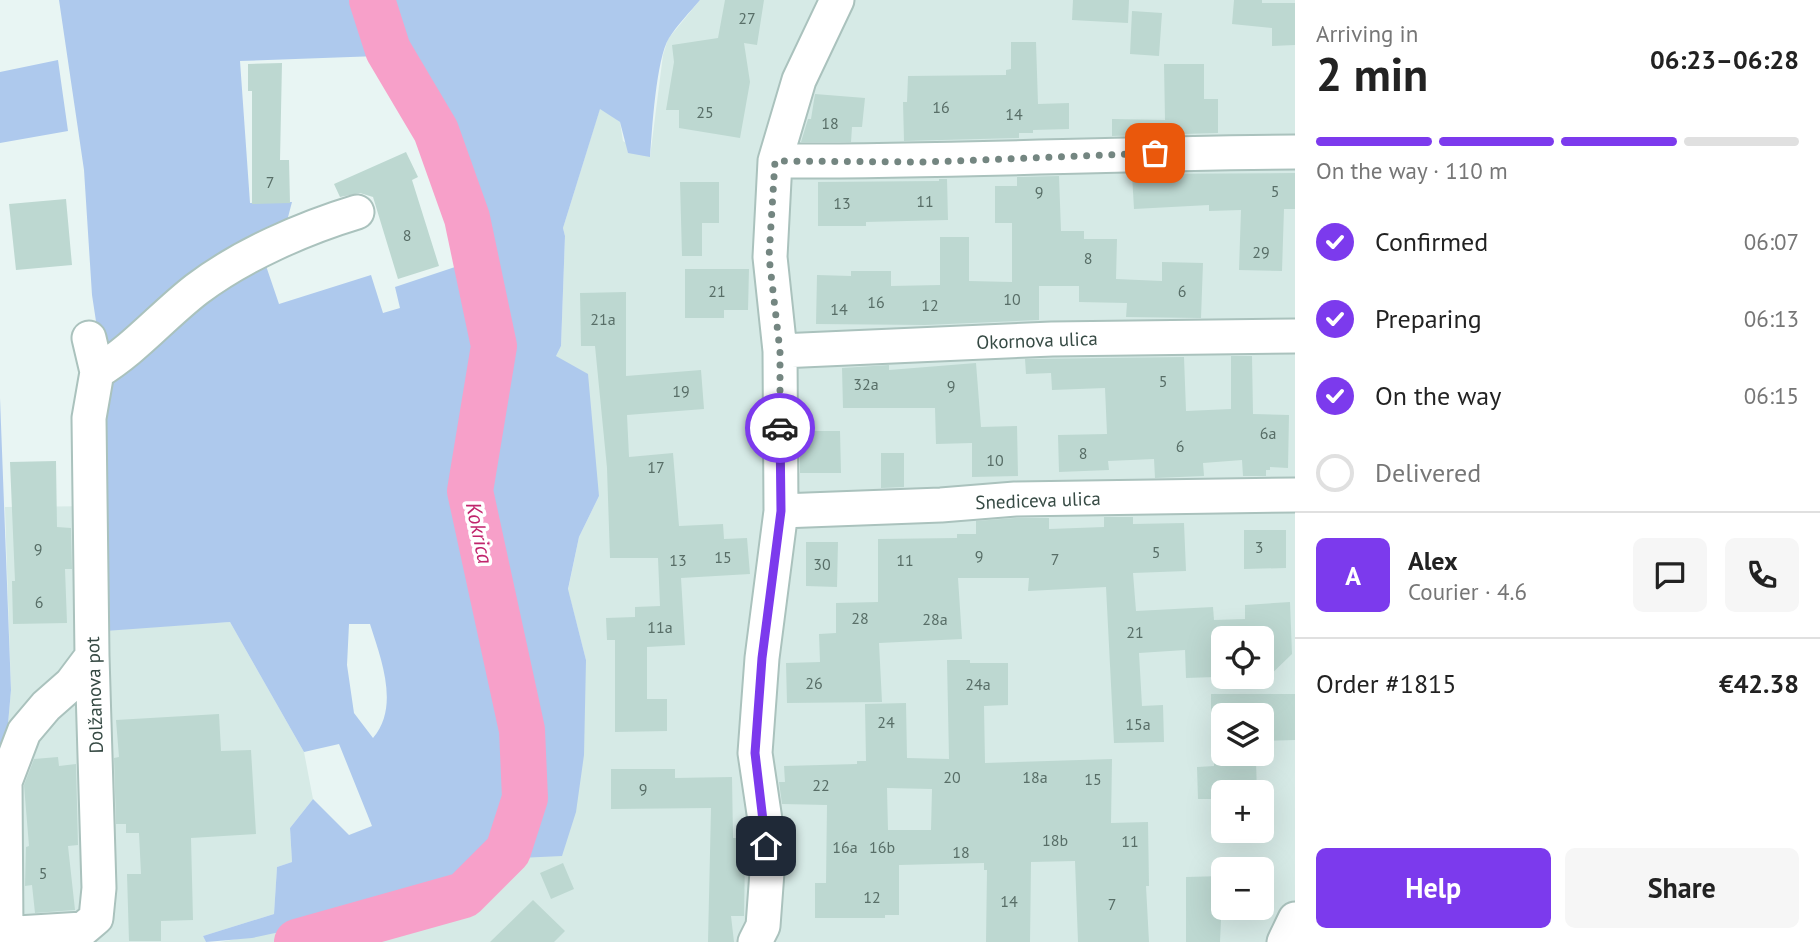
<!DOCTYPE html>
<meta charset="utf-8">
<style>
body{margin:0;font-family:"PT Sans",sans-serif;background:#f6f6f6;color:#222;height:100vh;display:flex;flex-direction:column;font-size:26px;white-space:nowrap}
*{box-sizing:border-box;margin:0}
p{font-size:23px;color:#767676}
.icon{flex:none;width:38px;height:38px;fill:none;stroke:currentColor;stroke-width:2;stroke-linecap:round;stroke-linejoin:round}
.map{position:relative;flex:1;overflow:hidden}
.sheet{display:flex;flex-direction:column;background:#fff;width:525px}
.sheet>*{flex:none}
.controls{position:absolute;left:1211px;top:626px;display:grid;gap:14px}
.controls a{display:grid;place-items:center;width:63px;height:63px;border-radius:10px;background:#fff;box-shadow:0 7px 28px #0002;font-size:35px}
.pin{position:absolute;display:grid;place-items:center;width:60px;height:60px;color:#fff;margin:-30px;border-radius:14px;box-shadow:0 4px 10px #0006}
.courier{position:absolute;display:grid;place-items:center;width:70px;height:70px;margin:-35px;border:5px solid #7c3aed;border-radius:50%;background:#fff;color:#222;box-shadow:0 2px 9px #0007}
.headline em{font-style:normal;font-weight:700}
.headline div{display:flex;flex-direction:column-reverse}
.headline{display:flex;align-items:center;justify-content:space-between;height:119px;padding:0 21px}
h1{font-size:46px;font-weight:700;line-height:52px}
.bar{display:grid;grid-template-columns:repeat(4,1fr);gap:10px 7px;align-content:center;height:84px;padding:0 21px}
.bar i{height:9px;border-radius:5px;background:#e0e0e0}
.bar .selected{background:#7c3aed}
.bar p{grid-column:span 4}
.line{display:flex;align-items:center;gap:18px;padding:0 21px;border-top:2px solid #e0e0e0}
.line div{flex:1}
.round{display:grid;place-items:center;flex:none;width:74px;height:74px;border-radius:10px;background:#f6f6f6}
ol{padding:0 21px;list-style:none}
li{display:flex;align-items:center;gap:21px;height:77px}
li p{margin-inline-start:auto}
li .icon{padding:7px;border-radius:50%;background:#7c3aed;color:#fff;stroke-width:4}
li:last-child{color:#767676}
li i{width:38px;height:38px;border:4px solid #e0e0e0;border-radius:50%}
.primary-button{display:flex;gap:14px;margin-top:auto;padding:14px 21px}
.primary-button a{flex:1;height:80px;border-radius:10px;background:#7c3aed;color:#fff;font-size:28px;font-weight:700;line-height:80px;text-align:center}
.primary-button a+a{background:#f6f6f6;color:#222}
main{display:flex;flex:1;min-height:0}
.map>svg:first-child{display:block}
.residential{fill:#d6eae6;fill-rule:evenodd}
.green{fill:#aec9ed;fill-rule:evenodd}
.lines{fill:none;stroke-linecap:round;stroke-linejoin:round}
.river{stroke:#f7a0c9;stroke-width:46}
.building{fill:#bdd8d1;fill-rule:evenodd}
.minor-casing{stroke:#aac2bd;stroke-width:37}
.minor{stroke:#fff;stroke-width:33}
.done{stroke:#748681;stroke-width:7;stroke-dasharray:0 12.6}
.route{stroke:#7c3aed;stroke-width:9}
.labels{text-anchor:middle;stroke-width:7;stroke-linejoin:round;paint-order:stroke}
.number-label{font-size:16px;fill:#586e67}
.street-label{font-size:19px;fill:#364a44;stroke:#fff}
.water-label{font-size:21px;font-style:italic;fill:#c0246c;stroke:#fff}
</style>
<main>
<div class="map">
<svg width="1295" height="942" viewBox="0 0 1295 942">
<rect width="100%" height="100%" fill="#e8f5f3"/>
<path class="residential" d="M700 0H1295V942H220L308 926 422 895 480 861 494 844 519 858 586 660 568 590 579 537 599 496 556 356 561 346 565 236 563 228 600 108 620 122 623 141 650 157 663 55 668 39ZM1223 639H1262V677H1223ZM1223 716H1262V754H1223ZM1223 793H1262V831H1223ZM1223 870H1262V908H1223Z
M101 506 105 630 230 622 304 752 313 799 290 828 292 862 277 867 274 914 203 936 206 942H0L6 747 11 690 5 507Z"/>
<path class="green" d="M59 0H356L367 35 378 56 240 61 250 203 292 202 287 221 118 350 99 341 92 295 84 170Z
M382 0H700C690 12 677 25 669 38 656 59 652 131 650 157L628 153 620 122 600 109 563 228 565 236 561 346 556 356 588 374 599 496 579 537 568 589 586 660 584 755 576 812 562 856 519 858 528 829 534 770 530 724 514 669 501 589 479 487V456L494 405 506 351 497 287 458 150 388 28Z
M58 60 68 131 0 143V72Z
M263 257 279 304 371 275 383 313 400 308 395 287 461 265 479 366 464 456 466 521 507 700 514 796 507 828 480 861 456 881 422 895 308 926 252 938 206 942 203 936 274 914 277 867 292 862 290 828 313 799 349 835 372 826 339 744 304 752 230 622 105 631 104 407 113 375ZM349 624H370C381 659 400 707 373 738L354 713 347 665Z
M0 398 11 690 6 747 0 759Z"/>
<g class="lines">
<path class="river" d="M297 942 464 895 508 851 525 798 522 730 470 491 494 346 467 218 436 131 388 50 372 0"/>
</g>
<path class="building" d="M725 0H764L757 45 744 43 750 82 740 138 679 128V110H666L674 62 672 45 718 38Z
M1073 0H1129L1128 23 1072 20Z
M1234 0H1262V3H1295V45L1272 46V28L1232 24Z
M1132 11 1162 13 1159 56 1130 54Z
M1011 42H1036L1038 104 1069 103V129L1033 130V133H1019V138L904 141 903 102H907L908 76 1006 75V70L1011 69Z
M282 63 280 160H289L290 203 252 204V91H248V64Z
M1164 64H1204V99H1218V133L1112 136V119L1165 120Z
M815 94 865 98 862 127H852L851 142H801L808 119H811Z
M406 152 418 177 412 180 439 266 398 279 373 197 360 193 340 197 334 184Z
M1295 173V209H1284L1282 271 1239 270 1241 210 1209 211V205L1134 209 1132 174Z
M1059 176 1061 231H1084V239H1117L1116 279 1162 281V262L1203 263 1201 318 1126 317 1127 303 1079 302V286H1039V320L925 325 816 324 817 275 851 276V271H891V286L940 285V237H969V281L1012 282V223H995V186H1017V177Z
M939 179H947L948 220 866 222V226H818V182L939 181Z
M680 182H719V223H702V256H682Z
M66 199 72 265 16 270 9 204Z
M685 269H749L748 310H724V318H685Z
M626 292V376L701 370 704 409 627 415 629 457 673 453 679 526 723 524 724 539 747 538 750 574 681 578 685 645 647 647V699H667V731L615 732V640H607L606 618 635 617V607L660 606 658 558H610L607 468 595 346H581L580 293Z
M1231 356H1252L1253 414 1289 415 1288 468 1270 467V470H1266V476H1243L1242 460 1203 463 1204 476 1155 478 1154 459 1108 461 1109 470 1059 472 1058 435 1107 434 1105 388 1052 390 1051 373 1026 374 1025 359 1184 357 1186 411 1231 409Z
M976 363 981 427 1017 426 1018 476 972 477V443L936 444 935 408H843L842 368 889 365V370Z
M800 431H840L841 473H800Z
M881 453H904V487L881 488Z
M56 461 57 527 71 528 72 569H65L67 623 13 624 12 581H15L10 462Z
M1104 517H1133V524L1184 523 1186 571 1133 573 1136 611 1213 607 1214 620 1245 619V605L1290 602 1292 654 1262 683V639H1223V653H1214L1215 677 1186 678 1185 650 1139 653 1142 706 1163 705 1164 742 1114 743 1106 587 1028 591 1029 578H958L962 639 879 643 882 702 787 703 786 663 820 662 819 634 836 633V603L878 602V539L957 538V534H976V521L1015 518H1049V529L1104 527Z
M1244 530H1286V568L1244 569Z
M806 542H838L837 587 806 586Z
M947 660H970V663H1008V705L984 706 985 763 1112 759 1111 823 1148 822 1149 886H1146L1149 942H1078L1075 861 1031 862 1030 942H986L987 870H984V863L899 865V915H885V918H815V883H826L827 805 782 804 779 782H785L784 766 857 764V761H866L865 704 906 703 907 758 949 759ZM887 788 932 789 931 830H888Z
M1211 694H1295V740L1262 741V716H1211Z
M219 714 221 751 251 750 256 834 191 838 193 920 161 921V941H129L127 874H141L139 833H126V824H116L114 758 119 757 116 720Z
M58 757 59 766 76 764 78 845 68 846 75 910 35 913 32 885 25 886 26 847 29 846 24 785 34 759Z
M1214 761H1256L1257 793H1223V799H1198L1197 767 1214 766Z
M611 769H675V778L732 777 733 838H741V858L745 859 744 916H731L734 942H708L711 808 611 809Z
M563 863 574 889 551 899 540 873Z
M1223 876 1220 942H1186V877Z
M533 900 565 931 554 942H490Z"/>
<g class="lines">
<g class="minor-casing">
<path id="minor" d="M775 161C948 162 1121 153 1295 152
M780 351 1052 339 1295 336
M97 372C135 349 162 316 197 289 242 255 304 228 357 212
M781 511 941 505 1015 499 1295 495
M0 934 83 929 96 918 99 888 92 656 89 418 97 372 89 338
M6 934 5 782 24 732 46 706 71 684 92 656
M755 942 763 926 767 872 765 820 755 753 762 658 781 511 780 351 770 257 775 161 799 80 837 0
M1284 942 1295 919"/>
</g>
<use href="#minor" class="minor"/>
</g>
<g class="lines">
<path class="done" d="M780 428V351L769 257 775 161 926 162 1155 153"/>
<path class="route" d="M766 846 755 753 762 658 781 511 780 428"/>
</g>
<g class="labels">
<g class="number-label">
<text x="747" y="24">27</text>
<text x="941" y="113">16</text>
<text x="705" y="118">25</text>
<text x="1014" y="120">14</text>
<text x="830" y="129">18</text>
<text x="270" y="188">7</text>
<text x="1275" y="197">5</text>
<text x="1039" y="198">9</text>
<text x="925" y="207">11</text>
<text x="842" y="209">13</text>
<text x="407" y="241">8</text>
<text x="1261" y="258">29</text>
<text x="1088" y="264">8</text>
<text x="717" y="297">21</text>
<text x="1182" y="297">6</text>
<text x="1012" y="305">10</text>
<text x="876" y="308">16</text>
<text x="930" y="311">12</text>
<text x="839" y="315">14</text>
<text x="603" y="325">21a</text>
<text x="1163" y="387">5</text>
<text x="866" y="390">32a</text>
<text x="951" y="392">9</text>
<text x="681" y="397">19</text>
<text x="1268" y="439">6a</text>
<text x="1180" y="452">6</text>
<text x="1083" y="459">8</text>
<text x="995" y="466">10</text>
<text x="656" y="473">17</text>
<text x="1259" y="553">3</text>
<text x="38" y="555">9</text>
<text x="1156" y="558">5</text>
<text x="979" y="562">9</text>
<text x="723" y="563">15</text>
<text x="1055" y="565">7</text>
<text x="678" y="566">13</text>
<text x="905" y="566">11</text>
<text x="822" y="570">30</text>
<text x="39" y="608">6</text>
<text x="860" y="624">28</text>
<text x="935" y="625">28a</text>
<text x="660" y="633">11a</text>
<text x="1135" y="638">21</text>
<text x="814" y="689">26</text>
<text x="978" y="690">24a</text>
<text x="886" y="728">24</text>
<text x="1138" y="730">15a</text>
<text x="952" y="783">20</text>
<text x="1035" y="783">18a</text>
<text x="1093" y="785">15</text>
<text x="821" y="791">22</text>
<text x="643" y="795">9</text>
<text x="1055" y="846">18b</text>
<text x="1130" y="847">11</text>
<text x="845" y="853">16a</text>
<text x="882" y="853">16b</text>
<text x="961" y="858">18</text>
<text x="43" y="879">5</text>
<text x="872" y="903">12</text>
<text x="1009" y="907">14</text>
<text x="1112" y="910">7</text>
</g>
<g class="street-label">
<text transform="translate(1037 340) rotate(-2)" y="7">Okornova ulica</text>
<text transform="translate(1038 500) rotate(-2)" y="7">Snediceva ulica</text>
<text transform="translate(94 695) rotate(-92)" y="7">Dolžanova pot</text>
</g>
<g class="water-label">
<text transform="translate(479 533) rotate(78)" y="7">Kokrica</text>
</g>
</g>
</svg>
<div class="controls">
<a><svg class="icon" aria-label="locate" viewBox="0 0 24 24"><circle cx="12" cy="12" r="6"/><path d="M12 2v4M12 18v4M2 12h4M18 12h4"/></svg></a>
<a><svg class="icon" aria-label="layers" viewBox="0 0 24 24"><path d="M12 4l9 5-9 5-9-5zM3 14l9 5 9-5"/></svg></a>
<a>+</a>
<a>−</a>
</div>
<div class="pin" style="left:1155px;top:153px;background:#ea580c"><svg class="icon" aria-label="bag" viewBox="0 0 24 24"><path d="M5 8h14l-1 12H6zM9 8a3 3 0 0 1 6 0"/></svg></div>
<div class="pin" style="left:766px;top:846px;background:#1f2937"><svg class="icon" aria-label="home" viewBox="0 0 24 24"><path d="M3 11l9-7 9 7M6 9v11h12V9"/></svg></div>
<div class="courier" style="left:780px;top:428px"><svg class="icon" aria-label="car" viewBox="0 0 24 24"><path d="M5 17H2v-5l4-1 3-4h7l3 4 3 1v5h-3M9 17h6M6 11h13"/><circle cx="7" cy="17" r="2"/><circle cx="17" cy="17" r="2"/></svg></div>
</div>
<section class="sheet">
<div class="headline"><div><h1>2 min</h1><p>Arriving in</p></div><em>06:23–06:28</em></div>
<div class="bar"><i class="selected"></i><i class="selected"></i><i class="selected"></i><i></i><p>On the way · 110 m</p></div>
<ol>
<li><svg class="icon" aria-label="check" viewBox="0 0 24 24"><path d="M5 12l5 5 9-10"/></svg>Confirmed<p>06:07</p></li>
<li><svg class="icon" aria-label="check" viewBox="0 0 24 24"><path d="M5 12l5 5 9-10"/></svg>Preparing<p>06:13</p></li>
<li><svg class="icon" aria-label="check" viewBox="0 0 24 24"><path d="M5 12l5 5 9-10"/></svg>On the way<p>06:15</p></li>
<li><i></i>Delivered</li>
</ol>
<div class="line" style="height:126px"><b class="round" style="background:#7c3aed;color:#fff">A</b><div><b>Alex</b><p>Courier · 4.6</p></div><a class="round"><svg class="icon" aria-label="chat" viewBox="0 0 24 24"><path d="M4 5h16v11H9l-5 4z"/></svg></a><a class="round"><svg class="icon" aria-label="phone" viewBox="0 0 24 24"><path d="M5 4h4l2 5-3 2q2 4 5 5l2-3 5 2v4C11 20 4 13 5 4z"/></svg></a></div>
<div class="line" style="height:91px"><div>Order #1815</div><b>€42.38</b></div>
<div class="primary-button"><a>Help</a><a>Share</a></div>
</section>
</main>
